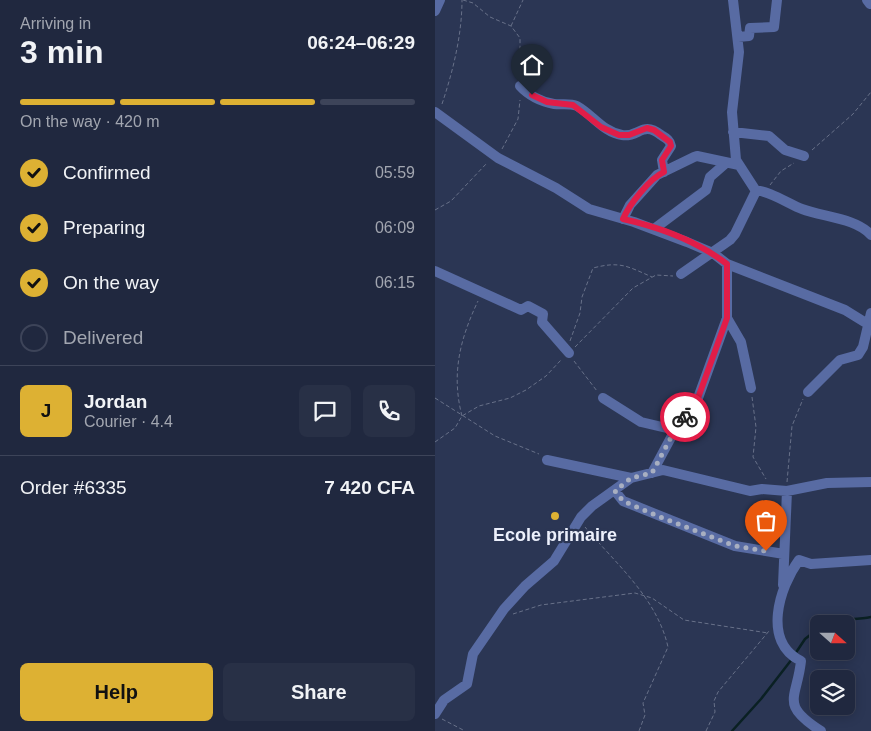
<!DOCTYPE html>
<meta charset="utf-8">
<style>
body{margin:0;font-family:Helvetica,sans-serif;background:#283046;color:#f1f3f6;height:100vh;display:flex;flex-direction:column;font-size:19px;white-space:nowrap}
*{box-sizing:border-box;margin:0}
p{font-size:16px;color:#a2a6b0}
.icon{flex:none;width:28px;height:28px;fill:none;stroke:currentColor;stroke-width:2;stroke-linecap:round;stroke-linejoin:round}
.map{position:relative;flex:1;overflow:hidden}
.drawer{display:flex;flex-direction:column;background:#20283f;width:435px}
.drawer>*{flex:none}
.needle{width:32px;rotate:111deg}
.controls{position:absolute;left:375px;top:615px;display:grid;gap:10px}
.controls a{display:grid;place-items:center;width:45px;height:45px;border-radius:8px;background:#20283f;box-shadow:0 2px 12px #0003,0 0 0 1px #3d4459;font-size:25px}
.pin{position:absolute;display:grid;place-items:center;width:42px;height:42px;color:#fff;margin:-51px -21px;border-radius:50% 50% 50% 0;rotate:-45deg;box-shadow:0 0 5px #0007}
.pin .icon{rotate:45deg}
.courier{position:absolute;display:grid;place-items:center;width:50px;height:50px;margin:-25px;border:4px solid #e11d48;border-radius:50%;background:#fff;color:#222;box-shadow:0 1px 6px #0007}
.head em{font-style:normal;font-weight:800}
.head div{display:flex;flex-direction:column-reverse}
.head{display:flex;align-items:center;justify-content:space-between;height:85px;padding:0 20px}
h1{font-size:32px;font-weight:800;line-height:38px}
.bar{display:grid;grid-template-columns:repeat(4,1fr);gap:8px 5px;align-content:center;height:60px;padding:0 20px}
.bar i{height:6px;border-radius:4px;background:#3d4459}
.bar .active{background:#ddb133}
.bar p{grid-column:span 4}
.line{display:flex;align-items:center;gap:12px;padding:0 20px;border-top:1px solid #3d4459}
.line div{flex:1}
.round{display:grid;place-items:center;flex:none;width:52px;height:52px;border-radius:8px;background:#283046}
ol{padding:0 20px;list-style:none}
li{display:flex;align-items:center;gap:15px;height:55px}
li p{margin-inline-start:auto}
li .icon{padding:5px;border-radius:50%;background:#ddb133;color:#111;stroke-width:4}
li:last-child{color:#a2a6b0}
li i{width:28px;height:28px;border:2px solid #3d4459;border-radius:50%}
.action{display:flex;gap:10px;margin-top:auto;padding:10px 20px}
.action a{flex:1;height:58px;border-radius:8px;background:#ddb133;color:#111;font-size:20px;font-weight:800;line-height:58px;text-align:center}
.action a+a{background:#283046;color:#f1f3f6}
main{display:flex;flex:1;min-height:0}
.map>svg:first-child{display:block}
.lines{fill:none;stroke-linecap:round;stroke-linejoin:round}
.stream{stroke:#0a2023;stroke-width:2.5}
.path{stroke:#687189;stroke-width:1;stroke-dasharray:4 2.5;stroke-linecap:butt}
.street{stroke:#586ba3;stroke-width:10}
.done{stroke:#a8afc1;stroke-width:5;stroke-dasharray:0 9}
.route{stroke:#e11d48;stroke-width:6}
.poi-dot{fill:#ddb133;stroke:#2b3654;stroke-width:2}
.labels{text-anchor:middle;stroke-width:4.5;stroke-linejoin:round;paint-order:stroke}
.poi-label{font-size:18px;font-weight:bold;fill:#ecf0fc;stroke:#2b3654}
</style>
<main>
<section class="drawer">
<div class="head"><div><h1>3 min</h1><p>Arriving in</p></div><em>06:24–06:29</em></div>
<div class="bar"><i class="active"></i><i class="active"></i><i class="active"></i><i></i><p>On the way · 420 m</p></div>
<ol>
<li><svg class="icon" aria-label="check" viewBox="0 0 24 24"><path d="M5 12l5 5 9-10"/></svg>Confirmed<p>05:59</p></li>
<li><svg class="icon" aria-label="check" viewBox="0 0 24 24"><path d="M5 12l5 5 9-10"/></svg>Preparing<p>06:09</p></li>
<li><svg class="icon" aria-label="check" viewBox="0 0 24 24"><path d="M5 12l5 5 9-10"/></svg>On the way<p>06:15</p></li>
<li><i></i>Delivered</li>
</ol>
<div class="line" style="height:90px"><b class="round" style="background:#ddb133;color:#111">J</b><div><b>Jordan</b><p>Courier · 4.4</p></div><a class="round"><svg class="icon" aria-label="chat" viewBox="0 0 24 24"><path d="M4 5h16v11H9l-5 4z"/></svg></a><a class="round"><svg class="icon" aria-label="phone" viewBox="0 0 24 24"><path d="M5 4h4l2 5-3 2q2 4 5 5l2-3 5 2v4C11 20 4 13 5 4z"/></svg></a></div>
<div class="line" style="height:65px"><div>Order #6335</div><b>7 420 CFA</b></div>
<div class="action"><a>Help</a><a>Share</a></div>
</section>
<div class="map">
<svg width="436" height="731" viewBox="0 0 436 731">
<rect width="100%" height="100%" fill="#2b3654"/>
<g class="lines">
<path class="stream" d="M391 624C405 617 420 621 436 617
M360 654 370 639 384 628
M297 731 326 699 357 659"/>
<path class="path" d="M28 0 38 3 55 17 76 26 85 38V76
M76 26 88 0
M7 104C18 71 27 35 27 0
M67 149 83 119 85 100
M377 150 418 114 436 92
M335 185 346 171 359 163
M0 210 16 201 52 163
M135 341 145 313 147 297 158 268C185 261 192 266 217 277
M140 347 198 288 221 275 238 276
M139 361 162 391
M317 397 321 427 318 457 331 479
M0 398 60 436 104 454
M27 416C16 374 25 339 43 301
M0 442 20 428 27 416 44 406 75 398 91 390 111 376 126 360
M352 482 357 426 368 399
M150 527C181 564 222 598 233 647L208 703 210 715 204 731
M78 614 106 605 200 593 217 598 249 620 333 633
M7 719 30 731
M271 731 280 712 279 701 283 692 334 631"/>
<path class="street" d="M432 0 435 4
M0 11 5 0
M303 37 314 36 315 28 339 27 342 0
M85 86C93 95 106 102 119 104 126 105 135 103 142 106 158 115 168 132 187 135 204 138 207 120 226 135 231 138 235 140 236 146L227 160 229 172
M0 112 63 158 121 188 154 209 199 222 252 242 278 253 292 264 410 310 436 326
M298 132 334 136 350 150 369 156
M321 191C331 189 356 205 367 209 388 217 421 218 436 235
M188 219 195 205 222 175 259 157 262 156 304 165
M219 229 271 190 275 177 291 163
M292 264V318L306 342 316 388
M0 271 86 310 93 306 108 314 107 322 134 353
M246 274 295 240 300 234 321 191 301 160 297 112 304 52 298 0
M373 392 405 360 423 355 428 347 436 313
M168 398 206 422 240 430
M112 460 196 478
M217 473 240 430 263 398 292 318
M180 491 188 501 300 546 349 554
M348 585 352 491
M0 714 9 700 32 684 38 654 69 609 90 586 119 561 146 517 157 506 196 478 228 470 315 491 327 489 352 491 392 483 436 482
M386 731C344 704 362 699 366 661 327 642 344 588 364 560L376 564 436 560"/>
</g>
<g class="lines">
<path class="done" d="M250 417 240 430 217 473 196 478 180 491 188 501 225 517 300 546 331 551"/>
<path class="route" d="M97 95 112 102 138 105 166 127 184 135H194L212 128 219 130 235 142 236 146 227 160 229 172C215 178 194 205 188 219 224 227 263 242 292 264V318L263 398 250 417"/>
</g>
<circle class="poi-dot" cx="120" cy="516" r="5"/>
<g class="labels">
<g class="poi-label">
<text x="120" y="541">Ecole primaire</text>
</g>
</g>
</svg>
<div class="controls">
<a><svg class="needle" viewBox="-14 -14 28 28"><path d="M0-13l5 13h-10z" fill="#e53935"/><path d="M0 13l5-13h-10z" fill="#a2a6b0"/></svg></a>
<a><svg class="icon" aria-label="layers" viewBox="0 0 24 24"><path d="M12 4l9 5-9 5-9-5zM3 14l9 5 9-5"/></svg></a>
</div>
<div class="pin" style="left:331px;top:551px;background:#ea580c"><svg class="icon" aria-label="bag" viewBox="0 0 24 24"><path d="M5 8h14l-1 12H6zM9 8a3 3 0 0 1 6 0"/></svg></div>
<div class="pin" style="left:97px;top:95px;background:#1f2937"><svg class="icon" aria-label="home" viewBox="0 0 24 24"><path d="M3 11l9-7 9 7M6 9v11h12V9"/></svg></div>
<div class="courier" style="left:250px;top:417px"><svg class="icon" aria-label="bike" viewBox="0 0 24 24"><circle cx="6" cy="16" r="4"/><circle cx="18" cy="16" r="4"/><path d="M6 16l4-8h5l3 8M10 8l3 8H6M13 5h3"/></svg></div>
</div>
</main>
